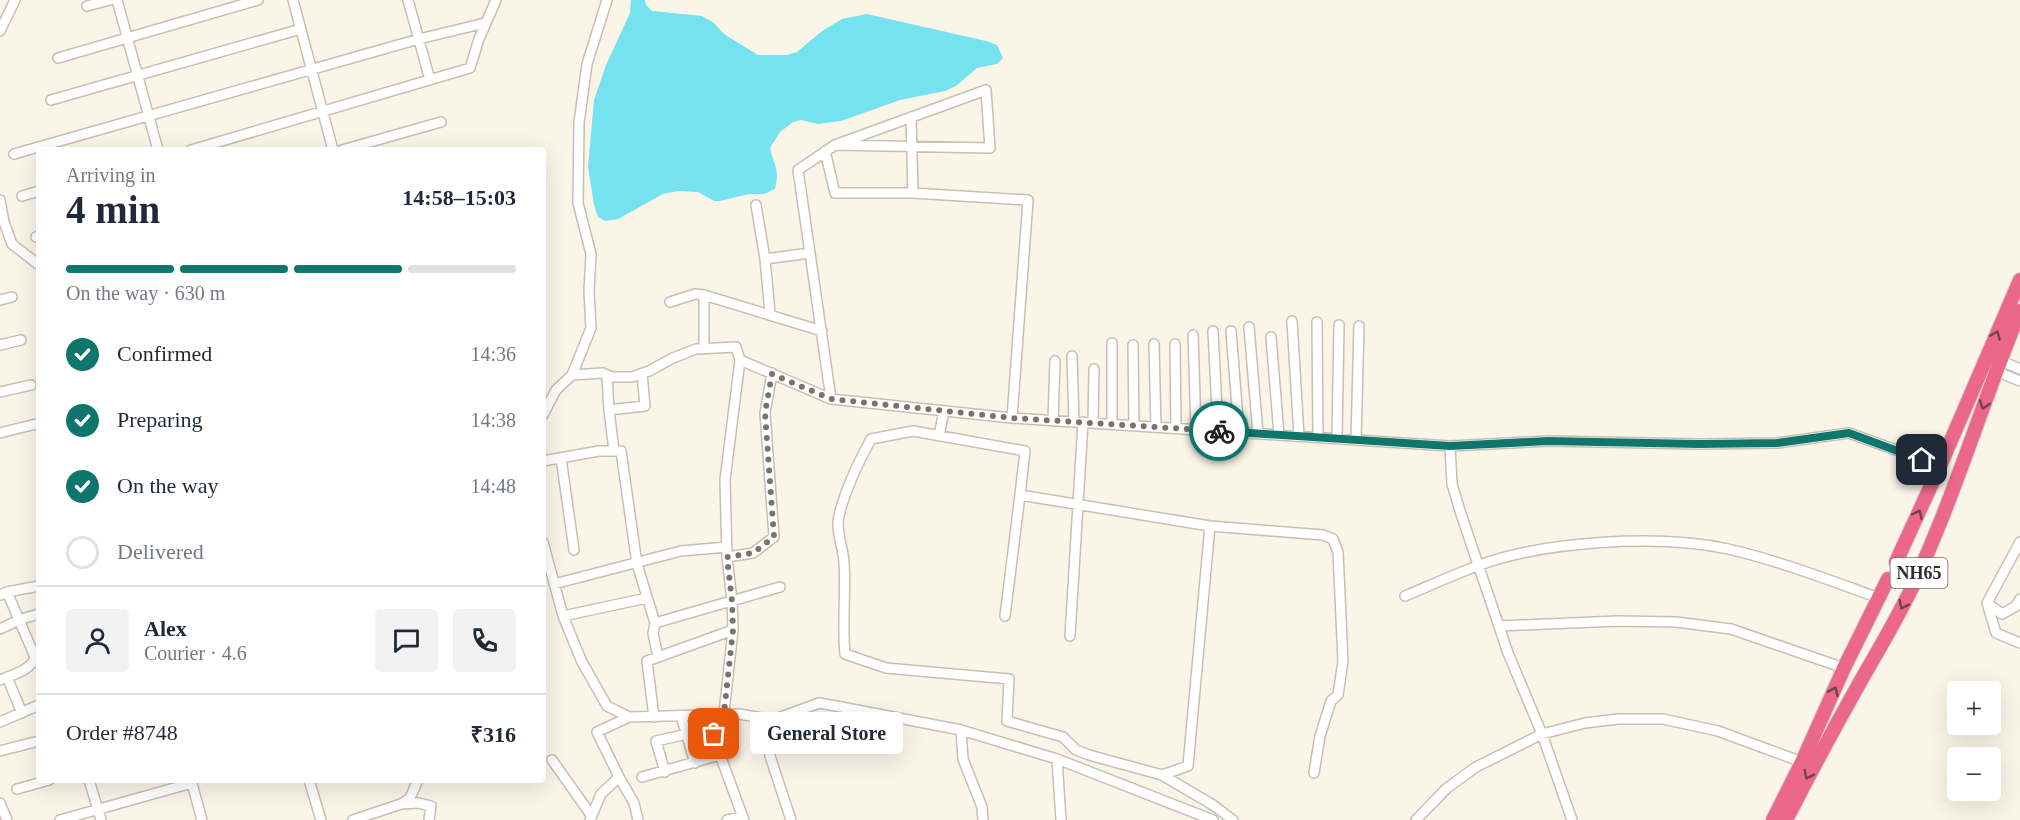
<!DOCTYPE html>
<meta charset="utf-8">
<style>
body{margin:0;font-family:Georgia,serif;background:#f2f2f3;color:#1f2937;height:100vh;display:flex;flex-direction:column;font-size:22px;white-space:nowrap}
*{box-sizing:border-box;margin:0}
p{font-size:20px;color:#747a83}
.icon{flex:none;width:33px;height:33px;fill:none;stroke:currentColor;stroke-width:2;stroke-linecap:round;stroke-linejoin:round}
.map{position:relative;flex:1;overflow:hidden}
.side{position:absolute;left:36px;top:147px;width:510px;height:636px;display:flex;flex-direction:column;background:#fff;border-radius:6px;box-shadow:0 6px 24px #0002}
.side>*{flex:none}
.tools{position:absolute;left:1947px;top:681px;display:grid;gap:12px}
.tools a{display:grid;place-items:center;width:54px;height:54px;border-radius:6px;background:#fff;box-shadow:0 6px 24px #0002;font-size:30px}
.pin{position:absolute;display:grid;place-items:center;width:51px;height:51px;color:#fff;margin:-26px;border-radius:12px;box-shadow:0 3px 9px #0006}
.courier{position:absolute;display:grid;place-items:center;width:60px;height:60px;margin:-30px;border:4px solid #0f766e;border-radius:50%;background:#fff;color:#222;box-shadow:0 2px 8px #0007}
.bubble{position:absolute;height:42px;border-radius:6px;background:#fff;box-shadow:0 6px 24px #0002;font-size:20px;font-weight:600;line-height:42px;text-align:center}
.summary em{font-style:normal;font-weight:600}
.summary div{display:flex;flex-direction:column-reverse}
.summary{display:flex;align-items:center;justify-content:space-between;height:102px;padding:0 30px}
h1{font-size:39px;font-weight:600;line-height:45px}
.bar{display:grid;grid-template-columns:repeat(4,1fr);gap:9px 6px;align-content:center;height:72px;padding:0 30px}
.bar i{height:8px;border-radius:4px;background:#e0e1e3}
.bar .current{background:#0f766e}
.bar p{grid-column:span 4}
.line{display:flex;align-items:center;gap:15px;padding:0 30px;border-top:2px solid #e0e1e3}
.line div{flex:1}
.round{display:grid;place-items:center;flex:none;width:63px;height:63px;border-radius:6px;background:#f2f2f3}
ol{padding:0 30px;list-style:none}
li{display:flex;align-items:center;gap:18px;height:66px}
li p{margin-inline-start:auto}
li .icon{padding:6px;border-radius:50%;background:#0f766e;color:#fff;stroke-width:4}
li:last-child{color:#747a83}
li i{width:33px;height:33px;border:3px solid #e0e1e3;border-radius:50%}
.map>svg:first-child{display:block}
.water{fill:#76e1ef}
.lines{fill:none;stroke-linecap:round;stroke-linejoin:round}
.minor-casing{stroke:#c6c0b4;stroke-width:12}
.highway-casing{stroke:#d6d5d4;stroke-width:16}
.minor{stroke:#fff;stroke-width:9}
.highway{stroke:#ec6888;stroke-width:14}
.oneway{stroke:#73434b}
.done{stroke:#78746c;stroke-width:6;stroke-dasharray:0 10.8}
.route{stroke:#0f766e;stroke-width:8}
.labels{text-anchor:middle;stroke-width:6;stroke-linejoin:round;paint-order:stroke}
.shield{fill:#fff;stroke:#706d6a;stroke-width:1.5}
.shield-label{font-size:18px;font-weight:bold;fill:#322f2a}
</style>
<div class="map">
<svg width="2020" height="820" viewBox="0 0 2020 820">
<rect width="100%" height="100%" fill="#fbf5e8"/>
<path class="water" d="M631 0H645L646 5 652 11 702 16 714 23 724 34 758 55H787L797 52 822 31 842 19 867 14 986 41 997 45 1003 58 997 64 977 68 956 86 945 91 900 100 841 121 818 124 801 120 793 122 780 132 770 148C774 166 780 168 775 189L764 194H749L720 201H714L698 192 678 191 663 194 618 219 605 221 598 217 594 205 588 167 594 100 606 65 630 13Z"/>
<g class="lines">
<g class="minor-casing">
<path id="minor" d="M117 0 158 150
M293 0 333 150
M408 0 430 80
M87 6 110 0
M0 31 15 0
M58 58 258 0
M51 100 301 29
M911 117 913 193
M191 150 470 68 479 39 496 0
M342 150 441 122
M825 151 835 193H913L1028 200 1012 418
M14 154 419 39 485 23
M22 196 39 191
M0 200 4 222 12 244 39 265
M756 205 765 259 770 313
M36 237 39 236
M765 259 810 253
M0 300 12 297
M670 302 695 294 704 295
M1292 321 1299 436
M1317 322 1318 437
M1249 327 1258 434
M1213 331 1218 431
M1231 331 1239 432
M1193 335 1196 430
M1271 337 1279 435
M1112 343V424
M1154 344 1156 427
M1175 344 1176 428
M0 345 21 340
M1133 345 1134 426
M704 349V295L822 331
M1072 356 1074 422
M1999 360 2020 369
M1996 371 2020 381
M572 375 603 373 612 377H632L649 371 673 358 696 349 736 347 740 360 831 399 1012 418 1450 446 1548 441 1699 444 1777 443 1849 433 1940 466
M607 376 609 410 614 451
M0 392 31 385
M831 399 798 170 835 145 986 90 990 148 835 145
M609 410 645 406 642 374
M543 415 556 390 572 375 591 328 589 291 591 254 578 203 579 123 587 64 607 0
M1053 421 1055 361
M1093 423 1094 369
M0 433 36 424
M939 436 944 411
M1337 438 1339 325
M1356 440 1359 326
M1450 446 1452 484 1460 511 1508 653 1542 734 1572 820
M561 458 574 550
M543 461 599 451H621L637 564 655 623 653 633 658 657
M543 542 563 616 582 662 607 706 629 717 739 714 773 720 819 703 836 706 961 730 1057 759 1213 820
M727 557 753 553 774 537 765 413 772 373
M554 584 681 551 727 547
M0 595 7 592 39 586
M1405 596C1429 586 1453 575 1477 566 1543 541 1658 534 1728 549 1780 561 1829 580 1879 598
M2020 599 2016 606 2002 614 1987 603 1996 633 2020 643
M1987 603 2020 542
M563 616 647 598
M1005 616 1020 495
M25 618 39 614
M655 623 780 587
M1499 626 1618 621 1676 622 1731 629 1844 668
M0 629 19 620
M1070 636 1083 422
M7 677 22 713
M0 680C12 675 32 670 35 657L7 592
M724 713 733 630 732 601 727 557 725 480 740 360
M709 714 720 755 744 820
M681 716 695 763
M654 717 647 661 733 630
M769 720 770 756 791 820
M0 722 39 705
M961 730 963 759 982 807 983 820
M0 751 39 741
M1057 759 1061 820
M552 760 591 815
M665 772 656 741 687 734
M1162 775 1188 766 1210 526
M619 777 634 803 638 820
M642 777 720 755
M89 780 101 820
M191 780 202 820
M309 780 321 820
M17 789 49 780
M0 803 7 820
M402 804 418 803 431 806 429 820
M60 820 192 783
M353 820 401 804 410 798 418 780
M590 820 601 794 619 777 597 732 629 717
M727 820 742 817
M1233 820 1213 805 1162 775 1089 755 1076 750 1063 737 1007 721 1009 679 886 668 845 654C842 623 846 593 844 562 843 547 835 529 839 516 845 489 858 463 871 439L913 431 1025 451 1020 495 1210 526 1323 535 1333 539 1338 552 1343 661 1338 695 1331 701 1320 736 1314 773
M1416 820 1447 788 1476 767 1542 734 1585 723 1618 719H1663L1718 731 1802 762"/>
</g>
<g class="highway-casing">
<path id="highway" d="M1896 562 1940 466 2020 280
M1773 820 1802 762 1844 668 1888 579
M1786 820C1811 771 1837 723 1864 675 1882 644 1901 612 1916 579 1956 492 1983 400 2020 311"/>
</g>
<use href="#minor" class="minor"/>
<use href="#highway" class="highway"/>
</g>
<defs><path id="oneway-chevron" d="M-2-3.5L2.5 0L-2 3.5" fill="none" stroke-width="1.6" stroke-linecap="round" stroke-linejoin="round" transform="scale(1.5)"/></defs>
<g class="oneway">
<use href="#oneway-chevron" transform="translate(1996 335) rotate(-67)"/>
<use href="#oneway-chevron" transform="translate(1984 405) rotate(108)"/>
<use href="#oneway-chevron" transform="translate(1918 514) rotate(-65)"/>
<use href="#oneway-chevron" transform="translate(1903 605) rotate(116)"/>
<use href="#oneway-chevron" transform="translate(1834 691) rotate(-66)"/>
<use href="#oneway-chevron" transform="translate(1808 775) rotate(116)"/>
</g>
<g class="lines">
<path class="done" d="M714 734 708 714 724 713 733 630 732 601 727 557 753 553 774 537 765 413 772 374 831 399 1012 418 1219 431"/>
<path class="route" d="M1219 431 1450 446 1548 441 1699 444 1777 443 1849 433 1922 460"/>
</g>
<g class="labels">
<rect class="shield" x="1890.5" y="558" width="57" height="30" rx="4.5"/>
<g class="shield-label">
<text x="1919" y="579">NH65</text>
</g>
</g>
</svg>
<div class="tools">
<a>+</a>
<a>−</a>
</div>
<div class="pin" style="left:714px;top:734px;background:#ea580c"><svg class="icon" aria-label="bag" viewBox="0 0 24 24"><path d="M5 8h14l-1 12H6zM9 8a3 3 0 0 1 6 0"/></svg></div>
<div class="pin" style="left:1922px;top:460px;background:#1f2937"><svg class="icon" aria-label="home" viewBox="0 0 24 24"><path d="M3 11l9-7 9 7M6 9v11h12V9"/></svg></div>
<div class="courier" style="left:1219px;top:431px"><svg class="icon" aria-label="bike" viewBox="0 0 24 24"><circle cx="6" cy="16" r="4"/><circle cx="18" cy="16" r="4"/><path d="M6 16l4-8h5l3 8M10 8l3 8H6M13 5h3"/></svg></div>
<div class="bubble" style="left:750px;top:712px;width:153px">General Store</div>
<section class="side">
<div class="summary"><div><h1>4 min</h1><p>Arriving in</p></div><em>14:58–15:03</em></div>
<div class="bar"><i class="current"></i><i class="current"></i><i class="current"></i><i></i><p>On the way · 630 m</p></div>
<ol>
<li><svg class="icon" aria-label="check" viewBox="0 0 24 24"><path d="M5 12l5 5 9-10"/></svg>Confirmed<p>14:36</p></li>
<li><svg class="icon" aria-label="check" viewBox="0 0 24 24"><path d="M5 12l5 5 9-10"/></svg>Preparing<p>14:38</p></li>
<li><svg class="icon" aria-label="check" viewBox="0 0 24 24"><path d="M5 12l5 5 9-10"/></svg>On the way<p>14:48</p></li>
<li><i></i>Delivered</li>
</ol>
<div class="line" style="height:108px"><a class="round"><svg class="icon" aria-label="person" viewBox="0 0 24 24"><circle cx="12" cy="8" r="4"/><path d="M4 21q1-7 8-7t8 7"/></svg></a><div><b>Alex</b><p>Courier · 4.6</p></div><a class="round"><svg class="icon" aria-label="chat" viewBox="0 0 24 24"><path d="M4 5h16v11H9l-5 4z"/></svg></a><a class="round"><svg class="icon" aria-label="phone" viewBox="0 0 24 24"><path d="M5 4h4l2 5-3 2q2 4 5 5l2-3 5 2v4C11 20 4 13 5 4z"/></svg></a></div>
<div class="line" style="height:78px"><div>Order #8748</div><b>₹316</b></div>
</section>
</div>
